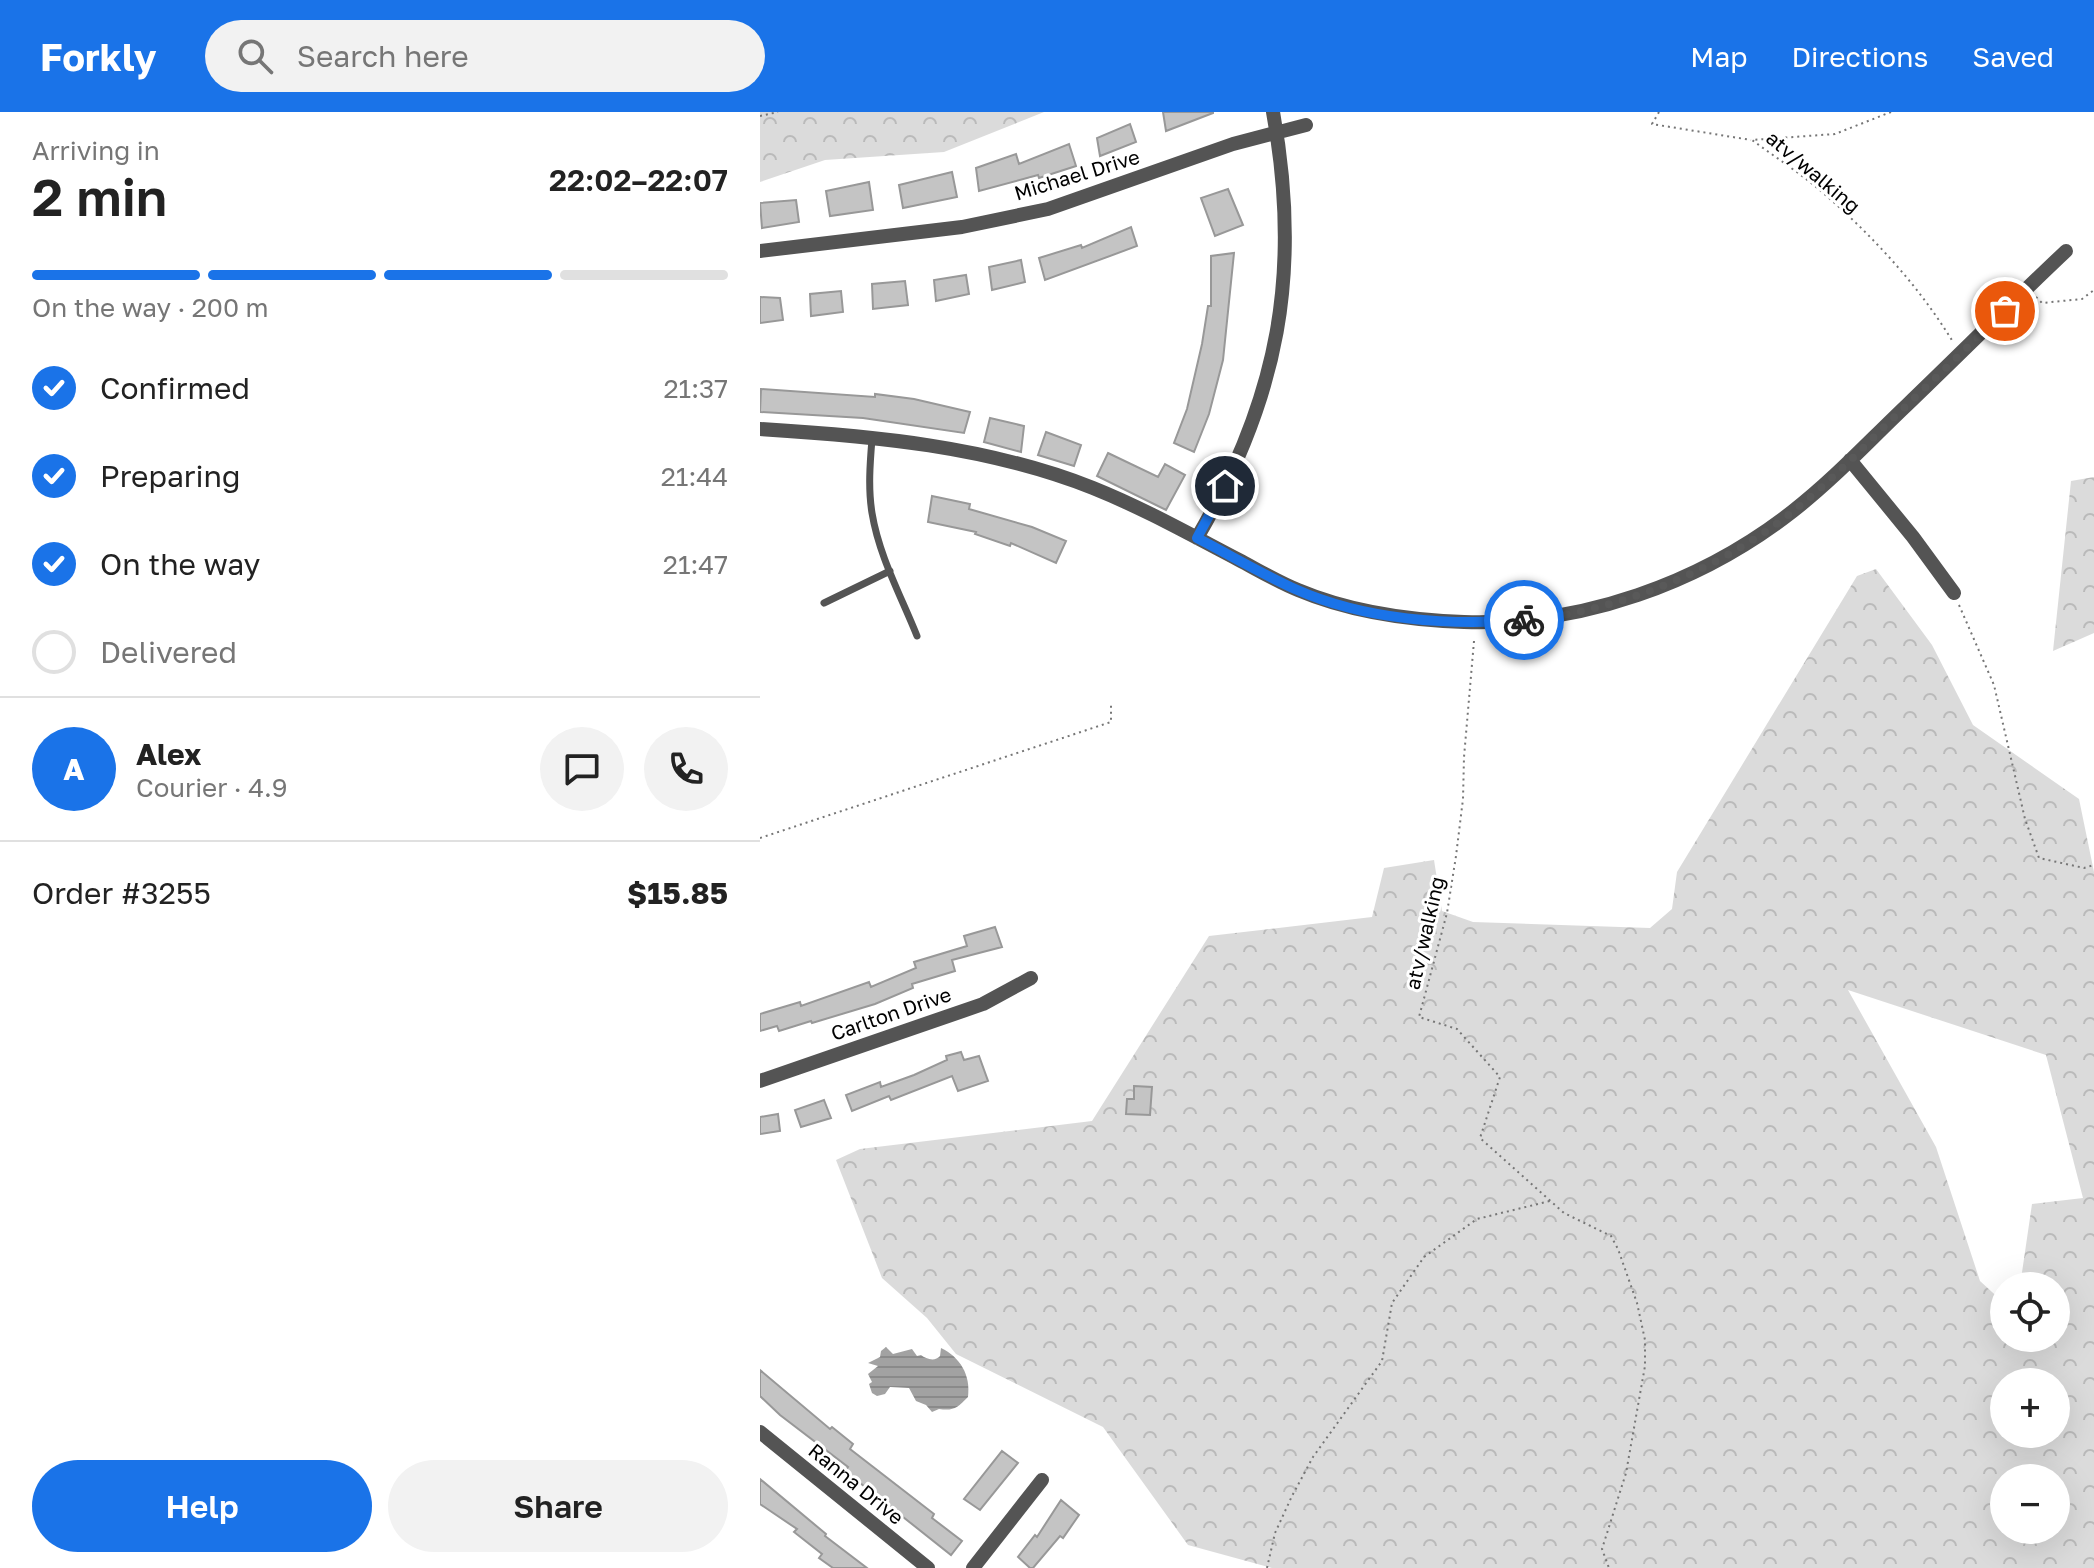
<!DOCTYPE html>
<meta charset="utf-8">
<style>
body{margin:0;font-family:"Golos Text",sans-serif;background:#f2f2f2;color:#222;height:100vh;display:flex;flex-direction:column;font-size:30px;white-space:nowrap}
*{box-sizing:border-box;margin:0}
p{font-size:26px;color:#767676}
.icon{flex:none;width:44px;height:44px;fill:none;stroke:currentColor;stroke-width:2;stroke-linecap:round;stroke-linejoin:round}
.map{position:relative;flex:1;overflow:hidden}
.details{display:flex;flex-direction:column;background:#fff;width:760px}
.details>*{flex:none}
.buttons{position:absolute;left:1230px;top:1160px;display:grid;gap:16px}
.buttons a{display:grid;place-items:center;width:80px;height:80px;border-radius:50%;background:#fff;box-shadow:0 8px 32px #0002;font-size:40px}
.pin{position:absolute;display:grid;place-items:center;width:68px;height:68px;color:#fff;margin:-34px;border:4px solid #fff;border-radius:50%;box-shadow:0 2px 8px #0007}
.courier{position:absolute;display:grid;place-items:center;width:80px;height:80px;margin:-40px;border:6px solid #1a73e8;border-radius:50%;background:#fff;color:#222;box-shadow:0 2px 10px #0007}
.head em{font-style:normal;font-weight:600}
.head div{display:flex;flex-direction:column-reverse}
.head{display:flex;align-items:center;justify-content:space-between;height:136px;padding:0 32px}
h1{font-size:52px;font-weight:600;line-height:60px}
.bar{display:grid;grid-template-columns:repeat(4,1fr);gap:12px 8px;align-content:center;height:96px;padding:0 32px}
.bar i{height:10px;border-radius:6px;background:#e0e0e0}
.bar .on{background:#1a73e8}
.bar p{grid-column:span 4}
.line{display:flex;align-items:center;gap:20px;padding:0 32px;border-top:2px solid #e0e0e0}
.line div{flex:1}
.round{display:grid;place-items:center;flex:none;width:84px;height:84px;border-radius:42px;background:#f2f2f2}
ol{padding:0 32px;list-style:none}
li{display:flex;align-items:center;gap:24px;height:88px}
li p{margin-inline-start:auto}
li .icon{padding:8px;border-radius:50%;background:#1a73e8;color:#fff;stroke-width:4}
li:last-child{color:#767676}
li i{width:44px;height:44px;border:4px solid #e0e0e0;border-radius:50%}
.primary-button{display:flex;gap:16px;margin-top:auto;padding:16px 32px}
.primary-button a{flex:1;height:92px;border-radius:48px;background:#1a73e8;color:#fff;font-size:32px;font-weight:600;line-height:92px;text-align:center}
.primary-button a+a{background:#f2f2f2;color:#222}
header{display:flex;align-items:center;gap:48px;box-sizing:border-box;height:112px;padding:0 40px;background:#1a73e8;color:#fff}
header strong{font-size:38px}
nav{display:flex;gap:44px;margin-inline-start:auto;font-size:28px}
.search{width:560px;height:72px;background:#f2f2f2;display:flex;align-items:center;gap:20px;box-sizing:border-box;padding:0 28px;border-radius:44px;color:#767676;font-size:30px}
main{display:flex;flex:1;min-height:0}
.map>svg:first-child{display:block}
.forest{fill:url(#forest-crowns);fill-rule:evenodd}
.water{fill:url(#water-rules)}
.building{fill:#c4c4c4;stroke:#989898;stroke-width:2}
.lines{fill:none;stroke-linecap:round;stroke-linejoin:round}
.path{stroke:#767676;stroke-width:2;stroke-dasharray:2 4;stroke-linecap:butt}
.service{stroke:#545454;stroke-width:7}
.minor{stroke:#545454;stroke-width:14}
.done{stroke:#595959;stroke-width:8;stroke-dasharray:0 14.4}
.route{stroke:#1a73e8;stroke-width:10}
.labels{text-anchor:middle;stroke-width:6;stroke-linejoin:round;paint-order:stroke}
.street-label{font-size:20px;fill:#000;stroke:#fff}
</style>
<header>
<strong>Forkly</strong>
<div class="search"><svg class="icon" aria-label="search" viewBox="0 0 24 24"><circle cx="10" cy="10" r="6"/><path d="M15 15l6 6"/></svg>Search here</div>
<nav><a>Map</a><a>Directions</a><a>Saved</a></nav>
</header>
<main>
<section class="details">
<div class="head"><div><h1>2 min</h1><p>Arriving in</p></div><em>22:02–22:07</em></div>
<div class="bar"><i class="on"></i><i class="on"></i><i class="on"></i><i></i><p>On the way · 200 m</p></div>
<ol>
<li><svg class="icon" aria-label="check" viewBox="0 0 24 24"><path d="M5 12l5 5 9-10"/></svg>Confirmed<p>21:37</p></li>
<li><svg class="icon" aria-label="check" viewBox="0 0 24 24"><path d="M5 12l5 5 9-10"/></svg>Preparing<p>21:44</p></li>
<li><svg class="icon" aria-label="check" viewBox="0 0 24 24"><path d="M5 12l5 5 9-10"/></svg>On the way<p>21:47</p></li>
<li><i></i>Delivered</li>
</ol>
<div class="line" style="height:144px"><b class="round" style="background:#1a73e8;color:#fff">A</b><div><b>Alex</b><p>Courier · 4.9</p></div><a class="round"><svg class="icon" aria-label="chat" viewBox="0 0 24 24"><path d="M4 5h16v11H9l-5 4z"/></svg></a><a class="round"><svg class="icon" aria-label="phone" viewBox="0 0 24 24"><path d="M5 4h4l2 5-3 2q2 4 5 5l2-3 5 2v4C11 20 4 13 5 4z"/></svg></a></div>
<div class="line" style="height:104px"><div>Order #3255</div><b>$15.85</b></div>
<div class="primary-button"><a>Help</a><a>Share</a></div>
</section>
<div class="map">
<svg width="1334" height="1456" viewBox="0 0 1334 1456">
<defs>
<pattern id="forest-crowns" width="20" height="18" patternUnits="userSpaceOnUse" patternTransform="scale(2)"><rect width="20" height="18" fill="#dbdbdb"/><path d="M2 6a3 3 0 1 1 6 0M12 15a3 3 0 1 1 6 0" fill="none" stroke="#bababa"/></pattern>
<pattern id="water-rules" width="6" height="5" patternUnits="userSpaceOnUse" patternTransform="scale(2)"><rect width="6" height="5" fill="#a2a2a2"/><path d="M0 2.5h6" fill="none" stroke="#8a8a8a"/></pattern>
</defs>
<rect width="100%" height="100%" fill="#fff"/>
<path class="forest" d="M0 0H284L184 40 65 48 0 70Z
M1334 365V521L1293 539 1311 369Z
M1116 457 1172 533 1213 613 1319 687 1334 760V1456H512L428 1433 343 1315 196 1242 167 1206 122 1166 76 1048 100 1037 332 1009 449 824 612 805 624 756 674 748 682 799 713 810 890 816 912 797 917 760 1097 464ZM1088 878 1286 943 1323 1086 1272 1092 1260 1174H1296V1226H1244V1191L1220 1169 1176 1035ZM1244 1270H1296V1322H1244ZM1244 1366H1296V1418H1244Z"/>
<path class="water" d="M126 1235 133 1242 152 1237 157 1244 161 1243C166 1247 175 1250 180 1244L181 1236C200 1245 211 1263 208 1285 197 1296 194 1299 179 1297L172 1300 166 1293 156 1289 149 1276 130 1275 125 1282 117 1284 112 1281 109 1272 112 1270 108 1262 118 1254 108 1251 120 1245 121 1239Z"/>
<path class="building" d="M403 0H453V1L406 19Z
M370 12 376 30 340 44 337 26Z
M309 32 316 54 279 66 278 63 219 79 216 56 256 42 259 52Z
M192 60 197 85 143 96 139 73Z
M109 70 113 98 70 104 66 79Z
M468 77 483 113 455 124 441 86Z
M36 88 39 110 2 116 0 91Z
M371 115 377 134 285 168 279 146 321 133 322 136Z
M474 141 463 248 449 302 434 340 414 331 427 297 442 232 448 194H451V144Z
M261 148 265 170 232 178 229 155Z
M206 163 209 182 176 189 174 168Z
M145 169 148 193 113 197 112 172Z
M81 179 83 200 51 204 50 182Z
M0 185 20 186 23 208 0 211Z
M1 277 115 285V282L154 287 210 300 204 321 103 306 0 300Z
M230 306 264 314 261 340 224 330Z
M286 320 321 333 314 354 278 343Z
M348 341 398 365 405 352 425 363 406 398 337 364Z
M172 384 210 392 209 397 272 415 306 429 296 451 251 431 250 434 215 422 216 420 168 410Z
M235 815 242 835 192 848 195 859 152 872 153 876 115 892 52 911 51 909 19 919 17 914 0 919V902L40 890 41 894 109 870 111 875 156 856 154 850 207 834 204 824Z
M201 940 204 948 219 944 228 969 198 979 192 964 131 988 129 984 92 999 86 983 120 970 121 975 154 963 187 948 186 944Z
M374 974 392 975 390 1003 366 1002 367 987H374Z
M64 988 71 1006 41 1015 35 998Z
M18 1002 20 1019 0 1022V1005Z
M0 1258 70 1317 72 1315 93 1332 90 1337 174 1402 172 1406 202 1429 191 1443 85 1359 88 1355 20 1303 0 1284Z
M242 1339 258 1351 220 1398 204 1387Z
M0 1367 66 1422 65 1424 107 1456H73L59 1446 62 1442 34 1420 37 1417 0 1392Z
M301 1388 319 1403 303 1426 300 1424 273 1456H270L258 1445 275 1423 277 1425Z"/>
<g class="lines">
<path class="path" d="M899 0 892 12 991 28
M1131 0 1075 22 992 28C1015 45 1040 61 1062 80 1112 123 1159 174 1193 230
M0 4 18 0
M1276 185 1282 191 1322 187 1334 178
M1199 493 1234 573 1265 707 1279 746 1324 756 1334 753
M714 529 704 645 703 687 696 744 687 801 659 905 697 917 740 965 720 1026 804 1101 851 1124 858 1137 877 1191 885 1228V1254L866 1361 842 1437 849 1456
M0 726 351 610V590
M507 1456 515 1421 532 1384 553 1345 622 1249 632 1191 664 1145 717 1107 790 1089"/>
<path class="service" d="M112 327C110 351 108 377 112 401 119 444 141 484 157 524
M64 491 130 459"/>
<path class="minor" d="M0 139 202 115 288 97 473 32 546 13
M0 317C113 324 227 334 333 376 383 396 431 423 479 448 498 458 518 470 538 478 590 500 648 508 704 510 821 514 941 471 1033 399 1074 367 1109 329 1147 293 1200 242 1252 190 1306 139
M1090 348 1153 425 1194 481
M437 426C519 285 542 160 513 0
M0 969 223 892 271 866
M0 1320 168 1456
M213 1456 282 1368"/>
</g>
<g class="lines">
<path class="done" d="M764 508C849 501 937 466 1008 418 1051 388 1089 350 1126 313 1166 275 1206 237 1245 199"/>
<path class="route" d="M465 374 437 426C470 443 502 462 535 477 604 508 689 514 764 508"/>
</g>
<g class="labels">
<g class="street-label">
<text transform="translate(1053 60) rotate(40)" y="7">atv/walking</text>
<text transform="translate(317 63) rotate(-17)" y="7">Michael Drive</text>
<text transform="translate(665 821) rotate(-77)" y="7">atv/walking</text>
<text transform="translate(131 902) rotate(-19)" y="7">Carlton Drive</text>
<text transform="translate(96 1372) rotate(39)" y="7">Ranna Drive</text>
</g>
</g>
</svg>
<div class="buttons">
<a><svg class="icon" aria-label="locate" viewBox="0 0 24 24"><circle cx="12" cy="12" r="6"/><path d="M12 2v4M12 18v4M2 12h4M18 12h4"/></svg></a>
<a>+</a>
<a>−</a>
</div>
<div class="pin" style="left:1245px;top:199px;background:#ea580c"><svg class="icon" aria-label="bag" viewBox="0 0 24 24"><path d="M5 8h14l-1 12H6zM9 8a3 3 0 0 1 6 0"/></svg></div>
<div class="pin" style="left:465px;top:374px;background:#1f2937"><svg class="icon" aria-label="home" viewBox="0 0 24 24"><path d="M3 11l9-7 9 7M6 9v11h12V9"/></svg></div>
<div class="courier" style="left:764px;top:508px"><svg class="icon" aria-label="bike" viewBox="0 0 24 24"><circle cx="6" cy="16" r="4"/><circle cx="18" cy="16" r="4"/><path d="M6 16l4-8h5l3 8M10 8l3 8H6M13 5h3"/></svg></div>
</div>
</main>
